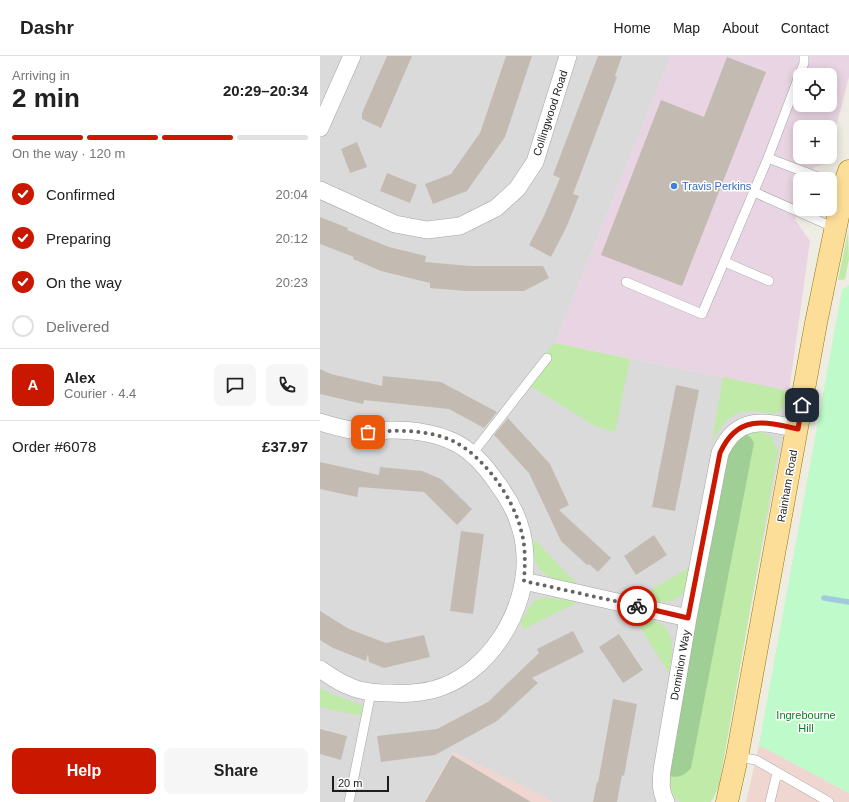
<!DOCTYPE html>
<meta charset="utf-8">
<style>
body{margin:0;font-family:Helvetica,sans-serif;background:#f6f6f6;color:#222;height:100vh;display:flex;flex-direction:column;font-size:15px;white-space:nowrap}
*{box-sizing:border-box;margin:0}
p{font-size:13px;color:#767676}
.icon{flex:none;width:22px;height:22px;fill:none;stroke:currentColor;stroke-width:2;stroke-linecap:round;stroke-linejoin:round}
.map{position:relative;flex:1;overflow:hidden}
.details{display:flex;flex-direction:column;background:#fff;width:320px}
.details>*{flex:none}
.fabs{position:absolute;left:473px;top:12px;display:grid;gap:8px}
.fabs a{display:grid;place-items:center;width:44px;height:44px;border-radius:8px;background:#fff;box-shadow:0 2px 10px #0003;font-size:20px}
.scale{position:absolute;left:12px;bottom:10px;width:57px;box-sizing:border-box;padding-left:4px;border:2px solid #1d1d1d;border-top:0;font-size:11px;line-height:14px;white-space:nowrap;color:#1d1d1d;-webkit-text-stroke:3px #fff;paint-order:stroke}
.pin{position:absolute;display:grid;place-items:center;width:34px;height:34px;color:#fff;margin:-17px;border-radius:8px;box-shadow:0 2px 6px #0006}
.courier{position:absolute;display:grid;place-items:center;width:40px;height:40px;margin:-20px;border:3px solid #ca1800;border-radius:50%;background:#fff;color:#222;box-shadow:0 1px 5px #0007}
.summary em{font-style:normal;font-weight:700}
.summary div{display:flex;flex-direction:column-reverse}
.summary{display:flex;align-items:center;justify-content:space-between;height:68px;padding:0 12px}
h1{font-size:26px;font-weight:700;line-height:30px}
.bar{display:grid;grid-template-columns:repeat(4,1fr);gap:6px 4px;align-content:center;height:48px;padding:0 12px}
.bar i{height:5px;border-radius:3px;background:#e0e0e0}
.bar .active{background:#ca1800}
.bar p{grid-column:span 4}
.line{display:flex;align-items:center;gap:10px;padding:0 12px;border-top:1px solid #e0e0e0}
.line div{flex:1}
.round{display:grid;place-items:center;flex:none;width:42px;height:42px;border-radius:8px;background:#f6f6f6}
ol{padding:0 12px;list-style:none}
li{display:flex;align-items:center;gap:12px;height:44px}
li p{margin-inline-start:auto}
li .icon{padding:4px;border-radius:50%;background:#ca1800;color:#fff;stroke-width:4}
li:last-child{color:#767676}
li i{width:22px;height:22px;border:2px solid #e0e0e0;border-radius:50%}
.button{display:flex;gap:8px;margin-top:auto;padding:8px 12px}
.button a{flex:1;height:46px;border-radius:8px;background:#ca1800;color:#fff;font-size:16px;font-weight:700;line-height:46px;text-align:center}
.button a+a{background:#f6f6f6;color:#222}
header{display:flex;align-items:center;gap:24px;box-sizing:border-box;height:56px;padding:0 20px;background:#fff;border-bottom:1px solid #e0e0e0}
header strong{font-size:19px}
nav{display:flex;gap:22px;margin-inline-start:auto;font-size:14px}
main{display:flex;flex:1;min-height:0}
.map>svg:first-child{display:block}
.residential{fill:#dbdada}
.commercial{fill:#f0d6d1}
.industrial{fill:#e8d4e2;fill-rule:evenodd}
.grass{fill:#c0eaa7}
.forest{fill:#a0cf96}
.park{fill:#befaca}
.lines{fill:none;stroke-linecap:round;stroke-linejoin:round}
.stream{stroke:#a2c9dd;stroke-width:5.5}
.building{fill:#c3bbb2}
.service-casing{stroke:#a4a4a4;stroke-width:10}
.minor-casing{stroke:#a4a4a4;stroke-width:18}
.primary-casing{stroke:#967600;stroke-width:23}
.service{stroke:#fff;stroke-width:9}
.minor{stroke:#fff;stroke-width:17}
.primary{stroke:#fdde99;stroke-width:22}
.done{stroke:#666562;stroke-width:4;stroke-dasharray:0 7.2}
.route{stroke:#ca1800;stroke-width:5}
.shop-dot{fill:#3f7fe0;stroke:#fff;stroke-width:1.5}
.labels{text-anchor:middle;stroke-width:3;stroke-linejoin:round;paint-order:stroke}
.street-label{font-size:11px;fill:#1d1d1d;stroke:#fff}
.shop-label{font-size:11px;fill:#366cbe;stroke:#fff;text-anchor:start}
.park-label{font-size:11px;fill:#097d21;stroke:#fff}
</style>
<header>
<strong>Dashr</strong>
<nav><a>Home</a><a>Map</a><a>About</a><a>Contact</a></nav>
</header>
<main>
<section class="details">
<div class="summary"><div><h1>2 min</h1><p>Arriving in</p></div><em>20:29–20:34</em></div>
<div class="bar"><i class="active"></i><i class="active"></i><i class="active"></i><i></i><p>On the way · 120 m</p></div>
<ol>
<li><svg class="icon" aria-label="check" viewBox="0 0 24 24"><path d="M5 12l5 5 9-10"/></svg>Confirmed<p>20:04</p></li>
<li><svg class="icon" aria-label="check" viewBox="0 0 24 24"><path d="M5 12l5 5 9-10"/></svg>Preparing<p>20:12</p></li>
<li><svg class="icon" aria-label="check" viewBox="0 0 24 24"><path d="M5 12l5 5 9-10"/></svg>On the way<p>20:23</p></li>
<li><i></i>Delivered</li>
</ol>
<div class="line" style="height:72px"><b class="round" style="background:#ca1800;color:#fff">A</b><div><b>Alex</b><p>Courier · 4.4</p></div><a class="round"><svg class="icon" aria-label="chat" viewBox="0 0 24 24"><path d="M4 5h16v11H9l-5 4z"/></svg></a><a class="round"><svg class="icon" aria-label="phone" viewBox="0 0 24 24"><path d="M5 4h4l2 5-3 2q2 4 5 5l2-3 5 2v4C11 20 4 13 5 4z"/></svg></a></div>
<div class="line" style="height:52px"><div>Order #6078</div><b>£37.97</b></div>
<div class="button"><a>Help</a><a>Share</a></div>
</section>
<div class="map">
<svg width="529" height="746" viewBox="0 0 529 746">
<rect width="100%" height="100%" fill="#efece3"/>
<path class="residential" d="M0 0H351L235 287 469 335 468 355 431 549 399 729 391 746H232L133 696 104 746H0Z"/>
<path class="commercial" d="M439 689 529 737V746H426Z
M133 696 221 739 232 746H104Z"/>
<path class="industrial" d="M351 0H529V21L510 94V71H480V101H508L506 108 494 111 490 123H480V151L475 164 490 185 469 335 235 287ZM480 19H510V49H480Z"/>
<path class="grass" d="M528 176 529 203 525 223 522 224H518Z
M235 287 310 303 295 376 275 370 204 326 225 297Z
M403 321 469 335 463 351 458 357C449 358 441 356 432 355 410 354 402 369 392 386Z
M435 376H442L455 382 452 384 458 395 399 729 393 743 390 746H360L351 737 348 720 426 378Z
M215 484 257 528C228 522 215 521 212 487Z
M372 510C371 517 370 525 367 531 357 552 333 546 316 542Z
M225 541 258 546 204 573 200 566 214 545Z
M314 562C321 563 332 564 339 567 357 577 352 600 349 617Z
M0 632 12 638 42 649 41 660 0 651Z"/>
<path class="forest" d="M426 378 431 382 434 387 371 712C364 720 359 722 348 720V708L406 403 416 385Z"/>
<path class="park" d="M529 229V737L439 689 522 234Z"/>
<g class="lines">
<path class="stream" d="M504 542 529 546"/>
</g>
<path class="building" d="M67 0H92L61 72 42 63V57Z
M186 0H212L185 81 147 135 113 148 105 128 131 118 160 77Z
M278 0H302L295 20 297 21 253 138 259 140 246 172 231 201 209 189 224 160 240 122 233 119Z
M407 1 446 16 362 230 281 199 341 44 384 61Z
M37 86 47 111 30 117 21 93Z
M67 117 97 129 90 147 60 135Z
M0 161 28 172 27 174 69 191 106 200 105 206 150 210H223L229 222 204 235H146L110 232V227L61 215 33 203 34 201 0 188Z
M0 313 11 318 62 330 63 320 121 326 177 356 164 372 129 353 44 344 43 348 0 338Z
M356 329 379 334 355 455 332 451Z
M188 362 230 408 249 449 239 454 291 502 278 516 269 508 267 509 241 485 209 417 174 379Z
M0 406 59 419 60 411 102 415 121 423 152 453 137 469 104 436 39 431 37 441 0 433Z
M141 475 164 478 153 558 130 555Z
M334 479 347 499 316 519 304 500Z
M0 555 29 573 66 587 104 579 110 601 64 612 49 606 48 598 46 605 13 592 0 584Z
M253 575 264 596 212 622 218 627 177 665 115 699 61 706 57 680 117 673 168 646 219 597 217 593Z
M299 578 323 614 303 627 279 591Z
M293 643 317 648 304 720 302 719 297 746H273L277 726 278 727Z
M0 673 27 680 21 704 0 698Z
M132 699 169 721 211 746H105Z"/>
<g class="lines">
<g class="service-casing">
<path id="service" d="M448 102 503 123
M434 136 515 172
M405 206 449 225
M306 226 382 258 448 102 484 7V0
M152 398 227 302
M417 701 436 704 509 746
M29 746 51 636
M450 746 457 717"/>
</g>
<g class="minor-casing">
<path id="minor" d="M0 72 32 0
M0 134 75 168 107 174 140 170 176 152 197 133 215 106 248 0
M0 366C16 371 31 375 47 376 55 376 64 374 72 374 92 374 115 377 134 386 151 394 166 411 177 427 193 448 204 473 205 499 208 555 168 620 112 634 99 637 84 638 70 637 56 637 41 636 29 630 18 626 9 619 0 613
M204 525 368 562
M346 746C340 735 341 726 342 714L368 562 400 397C417 359 443 365 478 373"/>
</g>
<g class="primary-casing">
<path id="primary" d="M407 746 417 701 496 267 524 131 529 115"/>
</g>
<use href="#service" class="service"/>
<use href="#minor" class="minor"/>
<use href="#primary" class="primary"/>
</g>
<g class="lines">
<path class="done" d="M48 376C76 374 109 373 135 386 165 402 193 442 201 474 206 491 205 508 204 525L317 550"/>
<path class="route" d="M317 550 368 562 400 397C417 359 443 365 478 373L482 349"/>
</g>
<circle class="shop-dot" cx="354" cy="130" r="4"/>
<g class="labels">
<g class="street-label">
<text transform="translate(230 57) rotate(-72)" y="4">Collingwood Road</text>
<text transform="translate(467 430) rotate(-80)" y="4">Rainham Road</text>
<text transform="translate(360 609) rotate(-80)" y="4">Dominion Way</text>
</g>
<g class="shop-label">
<text x="362" y="134">Travis Perkins</text>
</g>
<g class="park-label">
<text x="486" y="663">Ingrebourne<tspan x="486" dy="13">Hill</tspan></text>
</g>
</g>
</svg>
<div class="fabs">
<a><svg class="icon" aria-label="locate" viewBox="0 0 24 24"><circle cx="12" cy="12" r="6"/><path d="M12 2v4M12 18v4M2 12h4M18 12h4"/></svg></a>
<a>+</a>
<a>−</a>
</div>
<div class="scale">20 m</div>
<div class="pin" style="left:48px;top:376px;background:#ea580c"><svg class="icon" aria-label="bag" viewBox="0 0 24 24"><path d="M5 8h14l-1 12H6zM9 8a3 3 0 0 1 6 0"/></svg></div>
<div class="pin" style="left:482px;top:349px;background:#1f2937"><svg class="icon" aria-label="home" viewBox="0 0 24 24"><path d="M3 11l9-7 9 7M6 9v11h12V9"/></svg></div>
<div class="courier" style="left:317px;top:550px"><svg class="icon" aria-label="bike" viewBox="0 0 24 24"><circle cx="6" cy="16" r="4"/><circle cx="18" cy="16" r="4"/><path d="M6 16l4-8h5l3 8M10 8l3 8H6M13 5h3"/></svg></div>
</div>
</main>
